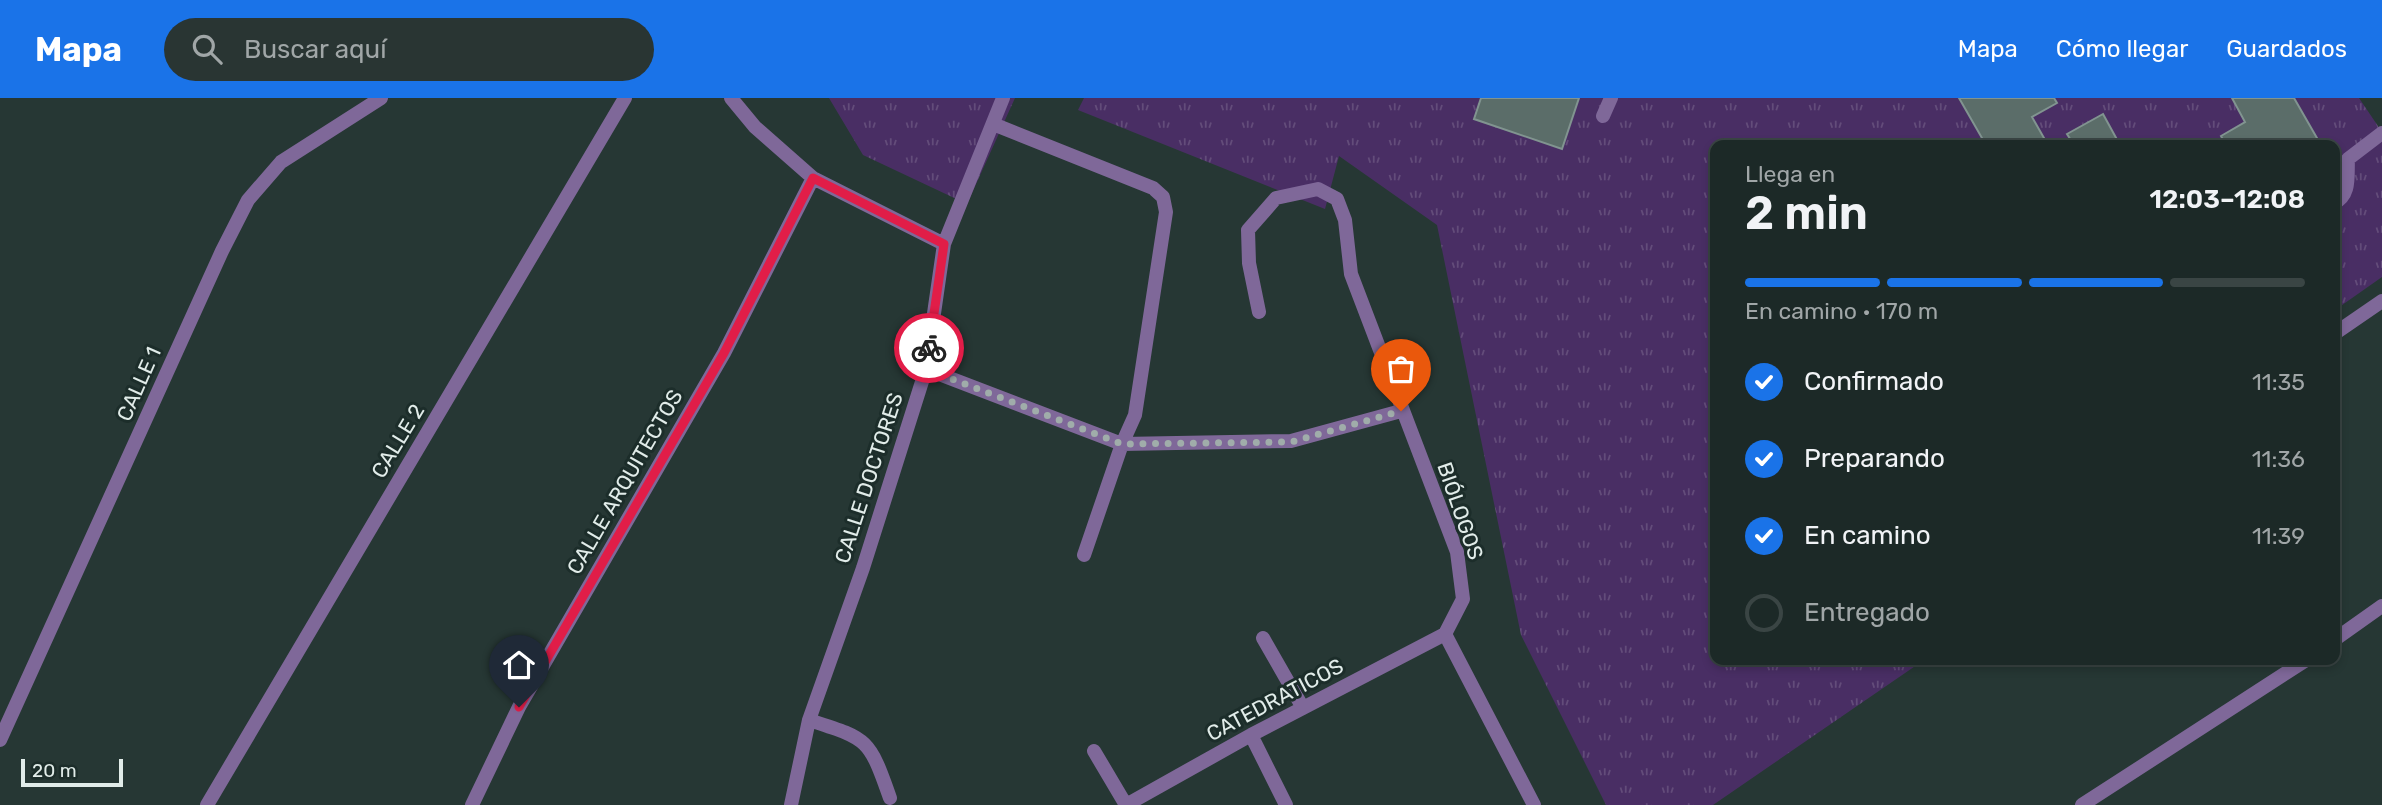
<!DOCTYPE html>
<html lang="es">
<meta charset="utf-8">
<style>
body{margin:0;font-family:Rubik,sans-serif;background:#293533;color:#f1f3f6;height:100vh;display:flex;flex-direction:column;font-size:26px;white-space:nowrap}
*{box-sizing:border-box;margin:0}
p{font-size:23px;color:#a0a6a7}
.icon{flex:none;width:38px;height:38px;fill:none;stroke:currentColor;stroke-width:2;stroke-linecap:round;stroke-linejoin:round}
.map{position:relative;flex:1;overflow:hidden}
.side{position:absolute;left:1710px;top:42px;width:630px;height:525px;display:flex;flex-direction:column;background:#1c2927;border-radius:14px;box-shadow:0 4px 10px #0003,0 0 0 2px #3a4544}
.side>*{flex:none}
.scale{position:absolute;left:21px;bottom:18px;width:102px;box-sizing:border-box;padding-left:7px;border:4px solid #e1ece9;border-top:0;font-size:19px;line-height:24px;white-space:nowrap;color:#e1ece9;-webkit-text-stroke:5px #1c2d2a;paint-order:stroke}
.pin{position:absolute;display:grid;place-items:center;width:60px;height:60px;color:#fff;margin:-72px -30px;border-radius:50% 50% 50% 0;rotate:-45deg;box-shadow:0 0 7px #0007}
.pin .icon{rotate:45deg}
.courier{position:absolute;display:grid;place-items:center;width:70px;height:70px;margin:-35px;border:5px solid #e11d48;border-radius:50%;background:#fff;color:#222;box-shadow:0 2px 9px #0007}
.overview em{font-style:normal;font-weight:600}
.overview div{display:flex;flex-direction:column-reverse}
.overview{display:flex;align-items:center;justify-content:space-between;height:119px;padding:0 35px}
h1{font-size:46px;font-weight:600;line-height:52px}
.bar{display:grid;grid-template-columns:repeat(4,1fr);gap:10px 7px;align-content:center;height:84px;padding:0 35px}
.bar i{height:9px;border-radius:5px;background:#3a4544}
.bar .selected{background:#1a73e8}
.bar p{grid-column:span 4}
ol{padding:0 35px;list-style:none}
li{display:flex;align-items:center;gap:21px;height:77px}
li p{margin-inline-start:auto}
li .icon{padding:7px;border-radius:50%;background:#1a73e8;color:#fff;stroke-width:4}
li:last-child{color:#a0a6a7}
li i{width:38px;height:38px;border:4px solid #3a4544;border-radius:50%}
header{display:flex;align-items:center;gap:42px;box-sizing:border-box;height:98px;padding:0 35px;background:#1a73e8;color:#fff}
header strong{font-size:33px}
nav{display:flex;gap:38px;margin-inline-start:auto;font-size:24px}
.search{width:490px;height:63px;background:#293533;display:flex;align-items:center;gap:18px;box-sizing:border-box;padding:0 24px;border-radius:38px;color:#a0a6a7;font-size:26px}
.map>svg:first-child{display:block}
.grass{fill:url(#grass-tufts)}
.building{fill:#5b6d69;stroke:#819490;stroke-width:2}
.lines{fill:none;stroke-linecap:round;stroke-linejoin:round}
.lane{stroke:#7f6899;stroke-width:14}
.street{stroke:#7f6899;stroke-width:14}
.done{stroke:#a0adaa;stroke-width:7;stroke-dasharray:0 12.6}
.route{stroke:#e11d48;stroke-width:9}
.labels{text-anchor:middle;stroke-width:6;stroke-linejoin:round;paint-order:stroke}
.street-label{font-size:21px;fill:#e1ece9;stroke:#1c2d2a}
</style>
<header>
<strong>Mapa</strong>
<div class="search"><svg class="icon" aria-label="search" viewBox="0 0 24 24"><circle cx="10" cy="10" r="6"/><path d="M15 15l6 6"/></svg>Buscar aquí</div>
<nav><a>Mapa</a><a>Cómo llegar</a><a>Guardados</a></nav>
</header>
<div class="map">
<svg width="2382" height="707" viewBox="0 0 2382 707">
<defs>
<pattern id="grass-tufts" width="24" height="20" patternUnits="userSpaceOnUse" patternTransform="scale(1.75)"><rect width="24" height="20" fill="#492e64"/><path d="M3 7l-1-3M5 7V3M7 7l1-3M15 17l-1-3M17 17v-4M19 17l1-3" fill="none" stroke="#634c7a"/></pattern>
</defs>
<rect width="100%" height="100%" fill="#263734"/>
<path class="grass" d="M829 0H1015L967 106 863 57Z
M1084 0H2359L2382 34V179L2335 212 2334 47H1715V562H1924L1713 707H1606L1521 537 1437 127 1339 58 1325 111 1078 12Z"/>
<path class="building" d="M1481 0H1579L1562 51 1474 21Z
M1959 0H2054L2057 5 2032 19 2048 47H1986Z
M2232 0H2294L2321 47H2226L2221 38 2245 24Z
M2103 16 2120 47H2074L2067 36Z"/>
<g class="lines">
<path class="lane" d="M1603 18 1611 0"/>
<path class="street" d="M731 0 755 29 813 80 944 146
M993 26 1153 90 1163 99 1166 114 1135 317 1122 346 1084 457
M2334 105C2351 97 2347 78 2348 61L2382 35
M1259 214 1249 165 1248 132 1276 100 1318 91 1337 101 1345 122 1351 176 1457 454 1463 501 1445 536
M2334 236 2382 203
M926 271 1122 346 1291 343 1401 313
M1445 536 1534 707
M1263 540 1303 610
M2334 542 2382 508
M809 622C868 641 869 640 890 700
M1251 637 1286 707
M0 642 222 153 248 102 281 64 381 0
M1094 653 1126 707
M207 707 625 0
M472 707 519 609 724 255 813 80
M791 707 809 622 863 470 926 271 944 146 1003 0
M1126 707 1251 637 1445 536
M2082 707 2306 562"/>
</g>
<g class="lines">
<path class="done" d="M929 250 926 271 1122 346 1291 344 1401 313"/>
<path class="route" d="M519 609 724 255 813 80 944 146 929 250"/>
</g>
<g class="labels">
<g class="street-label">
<text transform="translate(139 286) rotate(-66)" y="7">CALLE 1</text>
<text transform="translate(398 343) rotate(-59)" y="7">CALLE 2</text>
<text transform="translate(869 380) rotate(-72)" y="7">CALLE DOCTORES</text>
<text transform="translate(625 384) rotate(-60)" y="7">CALLE ARQUITECTOS</text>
<text transform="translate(1460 413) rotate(71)" y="7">BIÓLOGOS</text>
<text transform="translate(1275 602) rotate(-28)" y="7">CATEDRATICOS</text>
</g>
</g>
</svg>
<div class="scale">20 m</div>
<div class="pin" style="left:1401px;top:313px;background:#ea580c"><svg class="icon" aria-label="bag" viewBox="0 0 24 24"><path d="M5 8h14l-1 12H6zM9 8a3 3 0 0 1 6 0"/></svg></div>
<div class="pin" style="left:519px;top:609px;background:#1f2937"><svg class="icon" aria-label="home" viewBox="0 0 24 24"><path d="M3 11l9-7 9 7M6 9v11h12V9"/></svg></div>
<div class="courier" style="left:929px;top:250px"><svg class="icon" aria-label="bike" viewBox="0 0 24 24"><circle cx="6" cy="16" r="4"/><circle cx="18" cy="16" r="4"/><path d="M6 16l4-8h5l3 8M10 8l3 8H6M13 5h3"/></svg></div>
<section class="side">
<div class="overview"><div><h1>2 min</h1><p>Llega en</p></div><em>12:03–12:08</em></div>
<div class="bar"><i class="selected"></i><i class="selected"></i><i class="selected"></i><i></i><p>En camino · 170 m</p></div>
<ol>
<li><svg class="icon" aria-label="check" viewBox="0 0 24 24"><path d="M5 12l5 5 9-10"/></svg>Confirmado<p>11:35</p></li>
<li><svg class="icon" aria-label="check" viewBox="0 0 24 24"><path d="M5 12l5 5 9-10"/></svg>Preparando<p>11:36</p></li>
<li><svg class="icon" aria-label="check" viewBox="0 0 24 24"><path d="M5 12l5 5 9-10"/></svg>En camino<p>11:39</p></li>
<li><i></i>Entregado</li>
</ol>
</section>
</div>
